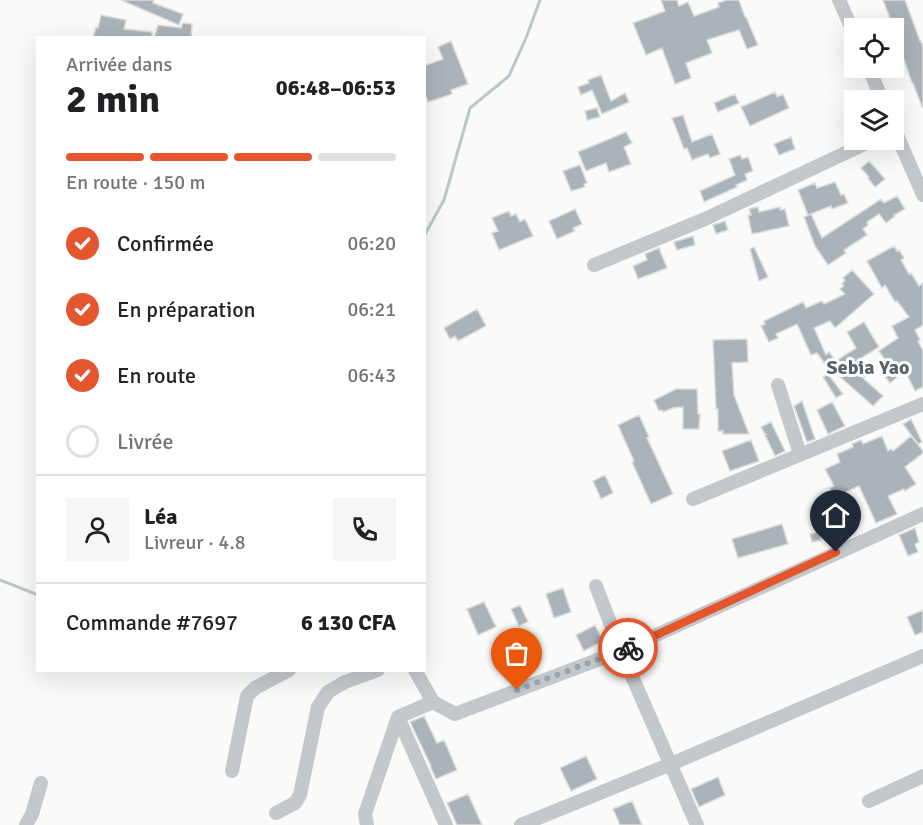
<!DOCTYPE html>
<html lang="fr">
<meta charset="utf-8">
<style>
body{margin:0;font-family:Signika,sans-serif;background:#f6f6f6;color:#202124;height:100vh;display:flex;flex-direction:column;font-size:22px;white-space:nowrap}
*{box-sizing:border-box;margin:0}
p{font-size:20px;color:#757577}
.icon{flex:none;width:33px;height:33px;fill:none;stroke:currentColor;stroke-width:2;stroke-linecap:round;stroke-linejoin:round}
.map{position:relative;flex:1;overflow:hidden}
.drawer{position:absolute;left:36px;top:36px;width:390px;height:636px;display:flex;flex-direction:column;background:#fff;border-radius:0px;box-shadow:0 6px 24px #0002}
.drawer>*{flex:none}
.fabs{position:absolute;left:844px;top:18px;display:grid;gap:12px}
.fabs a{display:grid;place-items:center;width:60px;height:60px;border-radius:0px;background:#fff;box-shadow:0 6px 24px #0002;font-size:30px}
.pin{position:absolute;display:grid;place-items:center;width:51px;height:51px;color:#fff;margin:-62px -26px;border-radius:50% 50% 50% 0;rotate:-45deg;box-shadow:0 0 6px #0007}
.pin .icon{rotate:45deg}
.courier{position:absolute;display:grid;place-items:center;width:60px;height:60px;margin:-30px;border:4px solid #e4572e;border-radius:50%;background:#fff;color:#222;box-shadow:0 2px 8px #0007}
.overview em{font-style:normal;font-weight:700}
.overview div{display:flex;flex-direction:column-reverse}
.overview{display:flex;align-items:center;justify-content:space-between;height:102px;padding:0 30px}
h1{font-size:39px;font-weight:700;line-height:45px}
.bar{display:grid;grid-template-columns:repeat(4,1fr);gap:9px 6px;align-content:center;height:72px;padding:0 30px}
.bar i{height:8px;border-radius:4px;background:#e0e0e0}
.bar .current{background:#e4572e}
.bar p{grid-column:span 4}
.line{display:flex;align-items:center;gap:15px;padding:0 30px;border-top:2px solid #e0e0e0}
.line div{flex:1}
.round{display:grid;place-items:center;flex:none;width:63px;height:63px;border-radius:0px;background:#f6f6f6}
ol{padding:0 30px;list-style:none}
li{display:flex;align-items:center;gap:18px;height:66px}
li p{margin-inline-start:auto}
li .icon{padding:6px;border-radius:50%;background:#e4572e;color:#fff;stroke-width:4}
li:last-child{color:#757577}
li i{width:33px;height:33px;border:3px solid #e0e0e0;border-radius:50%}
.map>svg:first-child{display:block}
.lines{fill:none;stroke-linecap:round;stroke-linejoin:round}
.stream{stroke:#bbc7cb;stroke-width:3}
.building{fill:#aab3b9;stroke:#dcdcda;stroke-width:1.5}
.minor{stroke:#c3c8cc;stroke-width:14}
.done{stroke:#99a4ac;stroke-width:6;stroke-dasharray:0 10.8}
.route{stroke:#e4572e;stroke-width:8}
.labels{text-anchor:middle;stroke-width:6;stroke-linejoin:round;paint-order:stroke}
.quarter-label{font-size:20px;font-weight:bold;fill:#57646e;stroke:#fff}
</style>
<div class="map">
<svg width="923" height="825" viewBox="0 0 923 825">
<rect width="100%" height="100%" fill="#fafaf8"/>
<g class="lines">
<path class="stream" d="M424 236 444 200 470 108 509 76 526 38 540 0
M0 580 38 595"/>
</g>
<path class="building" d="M121 0H154L153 3 183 14 179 25Z
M661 0H677L679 6 688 2 694 16 719 7 718 3 727 0H739L745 17H746L758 45 747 49 739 30 707 40 712 53 686 63 691 78 675 84 662 48 646 55 633 23 665 11Z
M883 0H905L920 41H921L923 47V107H922L913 83H912L900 48 901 47Z
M101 15 126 20 124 29 152 32V38H93L96 27 98 28Z
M183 23 192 24 191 38H154L158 25 181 28Z
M451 41 468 84 451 90 452 94 428 102 424 91V66L443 59 438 47Z
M601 75 611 101 625 93 629 102 602 114 592 90 581 95 578 87 589 83 588 80Z
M775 92 777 97 783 94 789 108 750 126 741 107Z
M735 94 739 103 718 112 714 103Z
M597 108 600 117 587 120 585 111Z
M683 115 692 142 712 134 720 154 710 158 708 154 692 160 687 148 684 149 672 118Z
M626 132 632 143 624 147 631 164 609 172 606 163 586 171 578 152Z
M791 137 795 149 779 155 774 144Z
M740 155 742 159 748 157 753 171 745 174 747 180 736 185 737 187 704 202 700 191 735 175 729 159Z
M869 161 885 179 875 187 868 178 869 177 861 168Z
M580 165 587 183 584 184 585 187 571 191 563 171Z
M835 182 841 195 844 194 848 203 832 209 831 206 808 215 798 190 815 183 817 188Z
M897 196 905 209 894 215 895 216 886 223 879 214 867 222 868 225 863 229 867 235 844 250 846 253 828 265 815 246 804 217 811 214 822 238 881 199 884 203Z
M758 207 759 212 780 207V210L785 209 789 226 752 234 748 215H751L749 209Z
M575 209 582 224 573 228 575 231 557 239 549 221Z
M509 211 511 216 516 214 520 222 525 219 533 236 499 250 492 233 498 231 492 218Z
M725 221 728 230 716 234 713 225Z
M693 236 695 245 677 250 674 242Z
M894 246 897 251 899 250 904 258 901 260 909 274 911 273 919 286 923 283V325L915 330 920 340 918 341 923 351V387L915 391 905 371 890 383 882 373 890 367 879 351 898 338 892 326 909 317 897 301 895 302 885 285 882 288 867 261Z
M754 247 768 277 759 281 750 249Z
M659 248 667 268 638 279 633 266 647 260 645 254Z
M852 270 874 294 835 328 830 321 814 328 826 355 829 352 836 361 856 348 847 332 864 322 879 347 858 360 867 375 863 378 883 396 873 406 829 367 828 368 817 353 811 355 797 324 776 334 778 338 769 342 761 326 765 324 764 321 803 302 806 308 822 301 824 304 845 294 840 289 844 286 842 284 845 280 843 278Z
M477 309 486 326 458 341 455 336 450 339 444 328Z
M747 339 748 362 732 363 734 395 749 434H723V431H718V409H716L713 340Z
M828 374 843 394 836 398 823 377Z
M676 389H697L698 414H700L699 429H683V407L673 408 663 412 662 410 659 411 654 400Z
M802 401 815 439 807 442 794 406Z
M832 402 845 426 828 434 817 410Z
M639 415 649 437 647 438 673 494 651 504 632 462 634 461 618 425Z
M911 419 922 442 918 444 903 424Z
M771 422 785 451 775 456 765 435 767 434H765L761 427Z
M882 436 888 451 891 449 893 451 911 436 923 451V453L905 467 916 484 905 491 904 489 888 496 897 514 876 523 859 486 835 497 830 488 834 486 825 469 840 462 837 454 853 447 852 444 861 440 863 444Z
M751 440 759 461 730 471 722 451Z
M605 475 613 493 601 499 593 481Z
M782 524 788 544 738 558 732 539Z
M915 528 919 542 915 544 918 552 908 556 899 535Z
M820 532 821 540 812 542 810 534Z
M563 588 571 612 554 618 546 594Z
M484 602 496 627 478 635 467 609Z
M520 605 528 622 519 626 511 609Z
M923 610V632L915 635 907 617Z
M595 625 603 641 584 651 576 635Z
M424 716 437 743 444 740 457 770 436 779 430 766H431L410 722Z
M586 756 597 779 571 791 560 768Z
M718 777 725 795 699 807 691 789Z
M468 794 482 825H457L447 803Z
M632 801 642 825H620L613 809Z"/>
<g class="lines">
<path class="minor" d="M839 0 855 36
M869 68 882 100
M894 128 923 195
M594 265 705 219 873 140
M778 385 800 454
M693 499 923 404
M596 586 621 651 697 825
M415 670 433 702 455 714 621 651 923 514
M398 717 446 825
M232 771 247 696 255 688 289 670
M869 801 923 776
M276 813 295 803 300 795 318 707 328 692 345 682 378 670
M26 825 32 814 41 783
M367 825 365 814 398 717 433 702
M521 825 671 764 923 656"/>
</g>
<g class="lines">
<path class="done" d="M517 690 628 648"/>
<path class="route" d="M628 648 836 552"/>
</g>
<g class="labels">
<g class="quarter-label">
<text x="868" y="374">Sebia Yao</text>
</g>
</g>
</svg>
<div class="fabs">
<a><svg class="icon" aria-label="locate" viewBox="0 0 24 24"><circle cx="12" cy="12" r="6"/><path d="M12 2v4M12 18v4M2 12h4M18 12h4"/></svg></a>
<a><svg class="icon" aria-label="layers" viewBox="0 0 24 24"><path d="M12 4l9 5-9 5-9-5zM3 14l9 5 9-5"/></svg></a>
</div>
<div class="pin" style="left:517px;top:690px;background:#ea580c"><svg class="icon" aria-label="bag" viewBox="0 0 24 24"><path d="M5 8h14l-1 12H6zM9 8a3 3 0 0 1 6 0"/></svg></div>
<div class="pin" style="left:836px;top:552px;background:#1f2937"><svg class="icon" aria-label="home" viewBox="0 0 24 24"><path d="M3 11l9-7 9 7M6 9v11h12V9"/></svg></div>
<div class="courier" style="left:628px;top:648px"><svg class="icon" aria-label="bike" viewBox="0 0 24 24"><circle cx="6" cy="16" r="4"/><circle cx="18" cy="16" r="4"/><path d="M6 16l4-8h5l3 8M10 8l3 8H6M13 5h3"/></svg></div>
<section class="drawer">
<div class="overview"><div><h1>2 min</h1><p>Arrivée dans</p></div><em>06:48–06:53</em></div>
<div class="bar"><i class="current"></i><i class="current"></i><i class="current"></i><i></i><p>En route · 150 m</p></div>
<ol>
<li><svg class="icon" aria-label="check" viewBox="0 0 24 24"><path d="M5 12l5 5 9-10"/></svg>Confirmée<p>06:20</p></li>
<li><svg class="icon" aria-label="check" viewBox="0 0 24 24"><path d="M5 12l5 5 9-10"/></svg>En préparation<p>06:21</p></li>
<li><svg class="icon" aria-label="check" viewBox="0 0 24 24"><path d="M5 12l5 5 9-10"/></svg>En route<p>06:43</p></li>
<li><i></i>Livrée</li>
</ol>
<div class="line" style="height:108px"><a class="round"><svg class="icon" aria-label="person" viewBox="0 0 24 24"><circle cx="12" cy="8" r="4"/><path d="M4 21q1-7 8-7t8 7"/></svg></a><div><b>Léa</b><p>Livreur · 4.8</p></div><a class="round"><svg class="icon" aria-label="phone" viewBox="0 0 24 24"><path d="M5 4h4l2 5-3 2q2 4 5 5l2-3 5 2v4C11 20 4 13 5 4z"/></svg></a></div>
<div class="line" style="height:78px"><div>Commande #7697</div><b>6 130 CFA</b></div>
</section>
</div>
